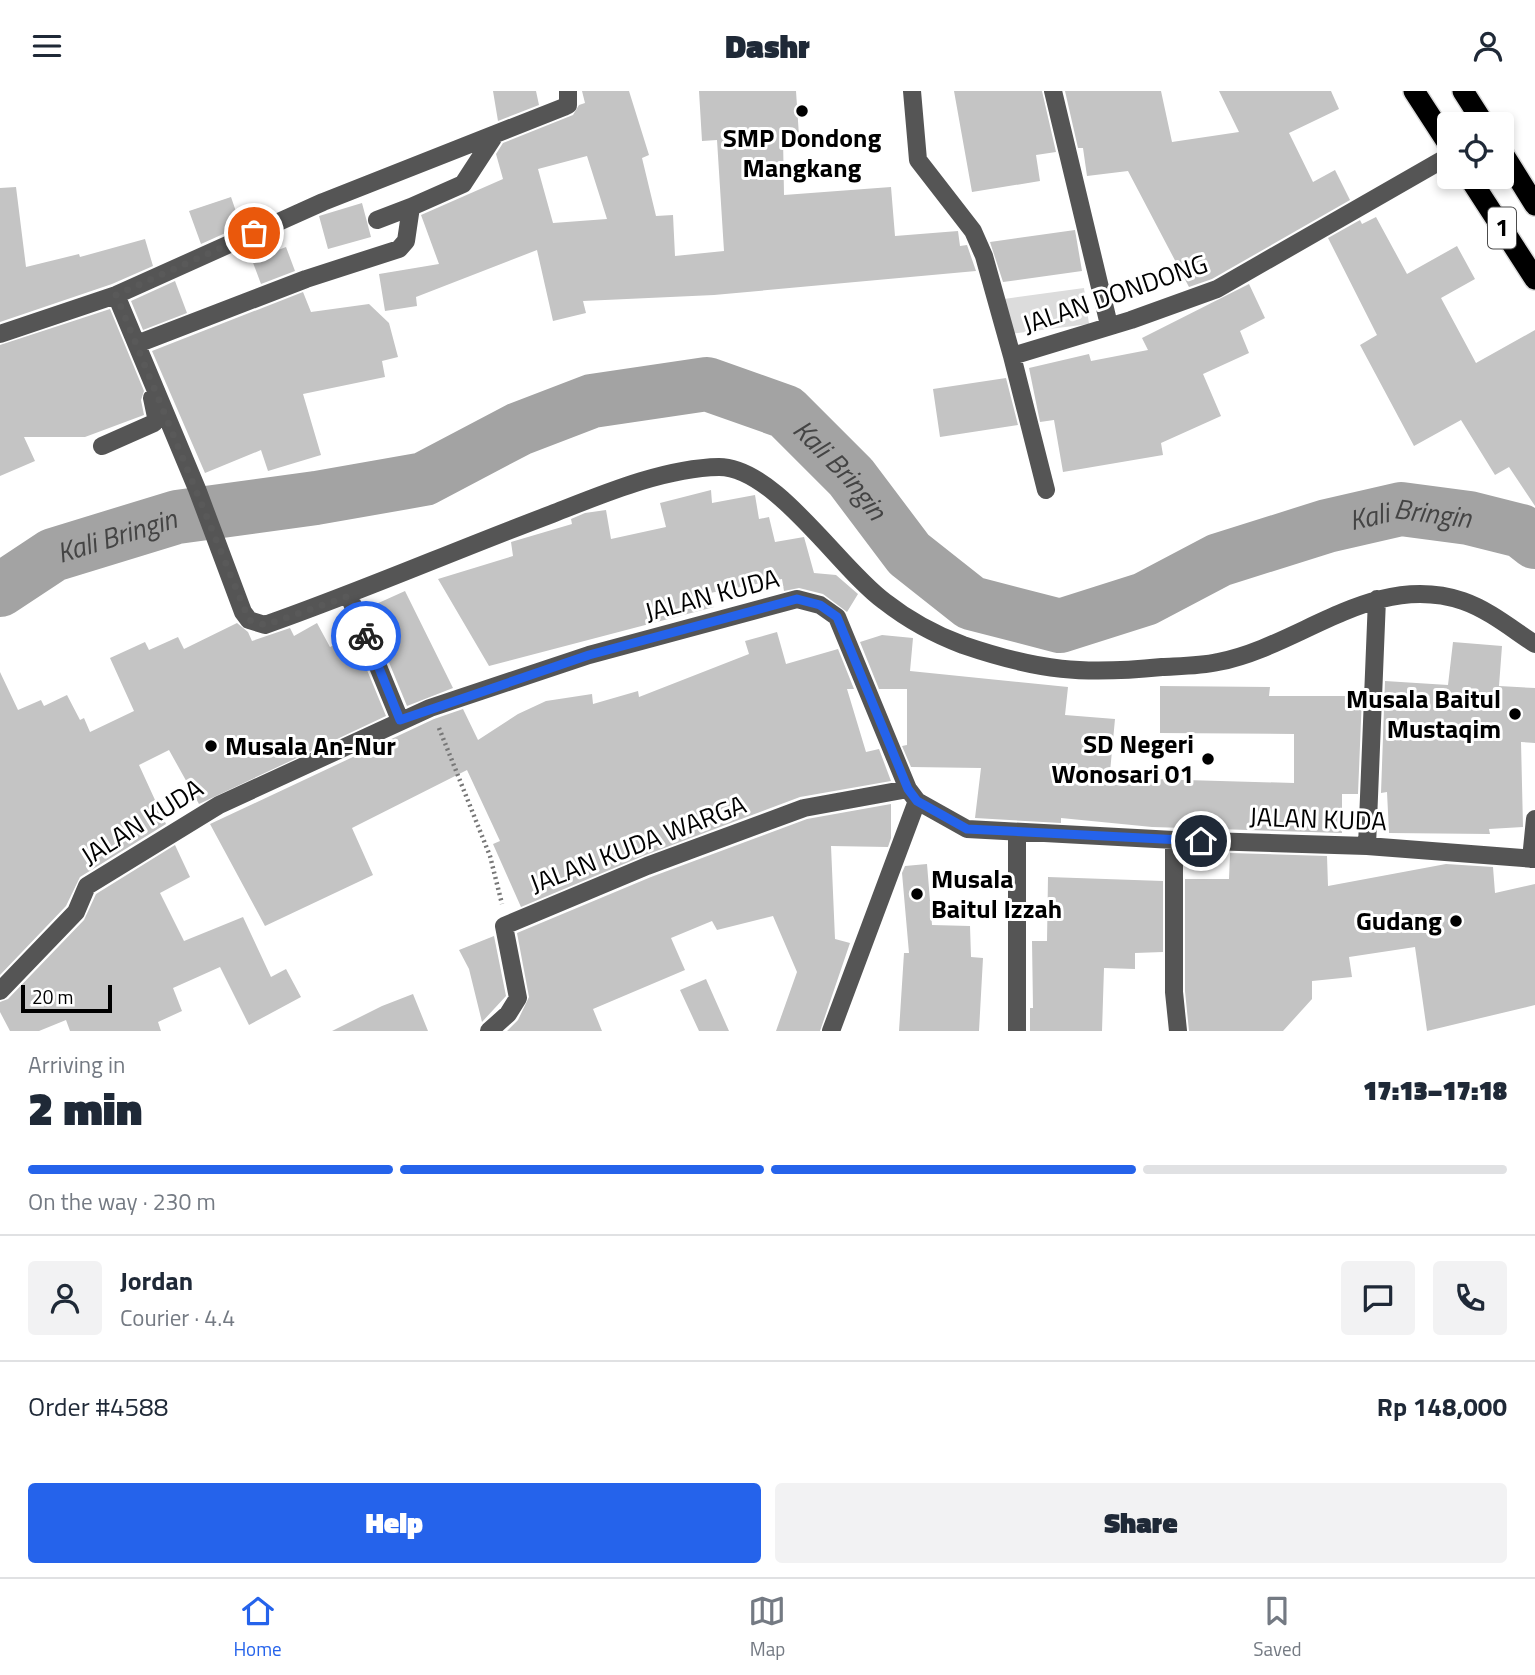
<!DOCTYPE html>
<meta charset="utf-8">
<style>
body{margin:0;font-family:"Titillium Web",sans-serif;background:#f2f2f3;color:#1f2937;height:100vh;display:flex;flex-direction:column;font-size:26px;white-space:nowrap}
*{box-sizing:border-box;margin:0}
p{font-size:23px;color:#747a83}
.icon{flex:none;width:38px;height:38px;fill:none;stroke:currentColor;stroke-width:2;stroke-linecap:round;stroke-linejoin:round}
.map{position:relative;height:940px;overflow:hidden}
.side{display:flex;flex-direction:column;background:#fff;flex:1}
.side>*{flex:none}
.fabs{position:absolute;left:1437px;top:21px;display:grid;gap:14px}
.fabs a{display:grid;place-items:center;width:77px;height:77px;border-radius:7px;background:#fff;box-shadow:0 4px 10px #0003;font-size:35px}
.scale{position:absolute;left:21px;bottom:18px;width:91px;box-sizing:border-box;padding-left:7px;border:4px solid #000;border-top:0;font-size:19px;line-height:24px;white-space:nowrap;color:#000;-webkit-text-stroke:5px #fff;paint-order:stroke}
.pin{position:absolute;display:grid;place-items:center;width:60px;height:60px;color:#fff;margin:-30px;border:4px solid #fff;border-radius:50%;box-shadow:0 2px 7px #0007}
.courier{position:absolute;display:grid;place-items:center;width:70px;height:70px;margin:-35px;border:5px solid #2563eb;border-radius:50%;background:#fff;color:#222;box-shadow:0 2px 9px #0007}
.headline em{font-style:normal;font-weight:800}
.headline div{display:flex;flex-direction:column-reverse}
.headline{display:flex;align-items:center;justify-content:space-between;height:119px;padding:0 28px}
h1{font-size:46px;font-weight:800;line-height:52px}
.bar{display:grid;grid-template-columns:repeat(4,1fr);gap:10px 7px;align-content:center;height:84px;padding:0 28px}
.bar i{height:9px;border-radius:5px;background:#e0e1e3}
.bar .on{background:#2563eb}
.bar p{grid-column:span 4}
.line{display:flex;align-items:center;gap:18px;padding:0 28px;border-top:2px solid #e0e1e3}
.line div{flex:1}
.round{display:grid;place-items:center;flex:none;width:74px;height:74px;border-radius:7px;background:#f2f2f3}
.action{display:flex;gap:14px;margin-top:auto;padding:14px 28px}
.action a{flex:1;height:80px;border-radius:7px;background:#2563eb;color:#fff;font-size:28px;font-weight:800;line-height:80px;text-align:center}
.action a+a{background:#f2f2f3;color:#1f2937}
header{display:flex;justify-content:space-between;align-items:center;height:91px;padding:0 28px;background:#fff;font-size:32px;font-weight:800}
.dock{display:flex;justify-content:space-around;align-items:center;height:98px;border-top:2px solid #e0e1e3;background:#fff;font-size:19px;color:#747a83}
.dock a{display:grid;justify-items:center;gap:4px}
.dock .on{color:#2563eb}
.map>svg:first-child{display:block}
.green{fill:#dcdcdc}
.lines{fill:none;stroke-linecap:round;stroke-linejoin:round}
.river{stroke:#a3a3a3;stroke-width:54}
.building{fill:#c4c4c4;fill-rule:evenodd}
.highway-casing{stroke:#dbdbdb;stroke-width:24}
.path{stroke:#777;stroke-width:4.5;stroke-dasharray:2 3.5;stroke-linecap:butt}
.minor{stroke:#555;stroke-width:18}
.highway{stroke:#000;stroke-width:21}
.done{stroke:#595959;stroke-width:7;stroke-dasharray:0 12.6}
.route{stroke:#2563eb;stroke-width:9}
.poi-dot{fill:#000;stroke:#fff;stroke-width:2.5}
.labels{text-anchor:middle;stroke-width:6;stroke-linejoin:round;paint-order:stroke}
.shield{fill:#fff;stroke:#4c4c4c;stroke-width:2}
.shield-label{font-size:24px;font-weight:bold;fill:#000}
.poi-label{font-size:26px;font-weight:bold;fill:#000;stroke:#fff;text-anchor:end}
.street-label{font-size:26px;fill:#000;stroke:#fff}
.water-label{font-size:28px;font-style:italic;fill:#444;stroke:#fff}
</style>
<header><svg class="icon" aria-label="menu" viewBox="0 0 24 24"><path d="M4 6h16M4 12h16M4 18h16"/></svg>Dashr<svg class="icon" aria-label="person" viewBox="0 0 24 24"><circle cx="12" cy="8" r="4"/><path d="M4 21q1-7 8-7t8 7"/></svg></header>
<div class="map">
<svg width="1535" height="940" viewBox="0 0 1535 940">
<rect width="100%" height="100%" fill="#fff"/>
<path class="green" d="M1084 197 1089 233 1009 243 1004 208Z"/>
<g class="lines">
<path class="river" id="s1" d="M0 499 53 464 177 426 316 407 424 388 519 338 592 310 707 293 786 321 851 386 909 463 971 512 1060 535 1145 508 1219 469 1327 435 1401 418 1469 427 1521 440 1535 451"/>
</g>
<path class="building" d="M493 0H536L539 14 498 30Z
M582 0H629L649 64 642 67 656 125 673 124 675 165 724 160 717 49 702 50 699 0H796L799 45 783 46 784 104 891 96 895 145 958 140 960 155 967 154 976 180 714 204 583 210 586 222 553 230 537 159 416 206 417 215 385 220 379 183 439 173 421 124 503 88 496 63 503 52 573 24 579 14 585 12ZM587 65 607 128 553 132 538 78Z
M954 0H1042L1056 61 1036 64 1040 90 972 101Z
M1065 0H1161L1172 51 1239 41 1219 0H1331L1339 18 1289 42 1313 91 1335 79 1350 109 1212 188 1189 196 1128 80 1087 85 1083 57H1078Z
M16 96 26 176 79 163 80 166 145 148 153 175 112 193 0 231V97Z
M231 106 241 135 201 153 189 120Z
M362 112 371 146 328 158 319 125Z
M1376 126 1407 183 1457 155 1475 188 1441 207 1476 272 1535 239V415L1509 376 1495 384 1461 329 1414 355 1360 254 1377 244 1328 147 1360 129 1362 133Z
M1075 139 1082 180 1003 191 990 151Z
M286 156 295 180 261 193 252 169Z
M175 190 187 222 143 239 131 210Z
M1249 193 1265 227 1240 240 1249 262 1203 283 1221 325 1161 352 1163 364 1063 381 1054 329 1040 331 1029 277 1089 263 1091 270 1148 259 1142 247Z
M303 201 311 221 369 213 389 232 398 266 382 270 385 286 303 303 321 364 268 380 261 359 205 382 152 260Z
M110 218 144 300 141 309 144 324 85 346H24L35 370 0 385V254Z
M1006 287 1018 334 940 346 933 298Z
M711 399 712 412 755 404 759 428 769 426 775 451 804 446 814 482 836 484 858 503 847 521 823 503 799 497 784 500 782 488 710 502 714 516 489 575 438 488 513 465 511 451 572 433 571 428 585 422 606 419 611 448 666 436 660 412Z
M405 500 453 597 407 615 374 535 382 532 374 514Z
M237 532 248 541 252 550 290 537 294 545 317 532 330 556 353 545 386 625 199 713 169 659 139 674 166 733 80 786 66 815 0 884V581L18 619 41 609 44 615 67 604 80 629 84 627 90 641 134 620 110 567 145 551 149 559 178 546 184 558Z
M777 541 786 573 838 558 854 598H847L866 661 879 658 891 690 800 706 643 765 521 816 493 753 500 750 467 679 352 737 373 784 265 835 210 733 434 628 463 618 478 649 518 623 546 610 592 603 593 613 638 600 639 606 749 563 745 550Z
M882 544 913 547 910 580 1068 596 1065 624 1115 628 1110 681 1151 685V688L1294 692V643L1160 642V595L1270 596 1269 605H1362L1358 703H1342V742L1152 736 1061 727V732L975 727 981 677 911 676 902 655 907 654V598H879L860 551Z
M1453 551 1502 555 1499 595 1535 597V652L1521 651 1523 736 1489 738 1490 743 1389 742 1387 701 1381 702 1385 590 1448 594Z
M891 713V747L888 756 831 755 835 848 850 852 820 940H776L797 881 773 825 717 839 712 830 671 847 685 879 593 918 602 940H507L518 929 529 906 517 842 651 786 807 728Z
M175 754 190 786 160 802 184 850 243 826 271 886 286 878 301 906 249 934 220 876 173 897 182 920 158 931 161 940H70L66 929 39 940H10L0 921V911L8 908 84 829 96 803Z
M1230 762 1327 765 1328 795 1446 773 1493 776 1495 802 1535 793V914L1427 940 1415 856 1349 866 1352 886 1312 890V908L1283 940H1189L1185 900V788H1229Z
M927 773 932 834 970 835 971 866 983 867 979 940H899L904 862H909L902 782 905 775Z
M1048 786 1163 790V861L1135 862V878L1104 877 1102 940H1030V917H1033L1032 850H1047Z
M494 845 506 905 482 931 469 878 459 859Z
M706 888 729 940H699L680 899Z
M413 903 428 940H332L382 915Z"/>
<g class="lines">
<g class="highway-casing">
<path id="highway" d="M1414 0 1449 54
M1463 0 1484 33
M1502 61 1535 114
M1469 86 1535 188"/>
</g>
<path class="path" d="M439 637 490 765 502 813"/>
<path class="minor" d="M912 0 918 69 973 140 984 165 1012 265 1131 229 1217 198 1449 65
M1053 0 1109 234
M377 129 411 116
M116 204 197 398 243 521 249 529 265 534C362 500 456 459 552 423 603 403 664 377 719 376 775 376 839 477 884 510 907 528 936 544 963 554 1039 580 1083 584 1162 576 1180 575 1200 575 1218 571 1301 555 1373 480 1463 510 1489 519 1512 538 1535 553
M0 243 116 204 323 111 564 16 568 14V0
M137 253 306 188 399 158 406 150 411 116 463 93 493 47
M1012 265 1046 399
M102 355 154 332 156 326 152 307
M349 505 400 629
M1017 743V940
M1174 749V901L1178 940
M1367 755 1377 508
M1531 768 1535 728
M0 900 76 821 87 795 219 714 430 617 589 564 797 508 820 514 837 526 908 698 917 710 967 738 1174 749 1367 755 1535 768
M489 940 508 923 518 907 504 835 647 775 804 717 908 698
M831 940 917 710"/>
<use href="#highway" class="highway"/>
</g>
<g class="lines">
<path class="done" d="M254 142 116 204 249 529 265 534 349 505 366 545"/>
<path class="route" d="M366 545 400 629 589 564 797 508 820 514 837 526 908 698 917 710 967 738 1201 750"/>
</g>
<g class="poi-dot">
<circle cx="802" cy="20" r="7"/>
<circle cx="1515" cy="623" r="7"/>
<circle cx="211" cy="655" r="7"/>
<circle cx="1208" cy="668" r="7"/>
<circle cx="917" cy="803" r="7"/>
<circle cx="1456" cy="830" r="7"/>
</g>
<g class="labels">
<rect class="shield" x="1488" y="116.5" width="28" height="41" rx="5"/>
<g class="shield-label">
<text x="1502" y="145">1</text>
</g>
<g class="poi-label">
<text x="802" y="56" text-anchor="middle">SMP Dondong<tspan x="802" dy="30">Mangkang</tspan></text>
<text x="1501" y="617">Musala Baitul<tspan x="1501" dy="30">Mustaqim</tspan></text>
<text x="1194" y="662">SD Negeri<tspan x="1194" dy="30">Wonosari 01</tspan></text>
<text x="225" y="664" text-anchor="start">Musala An-Nur</text>
<text x="931" y="797" text-anchor="start">Musala<tspan x="931" dy="30">Baitul Izzah</tspan></text>
<text x="1442" y="839">Gudang</text>
</g>
<g class="street-label">
<text transform="translate(1115 203) rotate(-19)" y="9">JALAN DONDONG</text>
<text transform="translate(712 504) rotate(-15)" y="9">JALAN KUDA</text>
<text transform="translate(1318 728) rotate(2)" y="9">JALAN KUDA</text>
<text transform="translate(142 731) rotate(-32)" y="9">JALAN KUDA</text>
<text transform="translate(638 753) rotate(-21)" y="9">JALAN KUDA WARGA</text>
</g>
<g class="water-label">
<text dy="10" stroke="none"><textPath href="#s1" startOffset="908">Kali Bringin</textPath></text>
<text dy="10" stroke="none"><textPath href="#s1" startOffset="1559">Kali Bringin</textPath></text>
<text dy="10" stroke="none"><textPath href="#s1" startOffset="130">Kali Bringin</textPath></text>
</g>
</g>
</svg>
<div class="fabs">
<a><svg class="icon" aria-label="locate" viewBox="0 0 24 24"><circle cx="12" cy="12" r="6"/><path d="M12 2v4M12 18v4M2 12h4M18 12h4"/></svg></a>
</div>
<div class="scale">20 m</div>
<div class="pin" style="left:254px;top:142px;background:#ea580c"><svg class="icon" aria-label="bag" viewBox="0 0 24 24"><path d="M5 8h14l-1 12H6zM9 8a3 3 0 0 1 6 0"/></svg></div>
<div class="pin" style="left:1201px;top:750px;background:#1f2937"><svg class="icon" aria-label="home" viewBox="0 0 24 24"><path d="M3 11l9-7 9 7M6 9v11h12V9"/></svg></div>
<div class="courier" style="left:366px;top:545px"><svg class="icon" aria-label="bike" viewBox="0 0 24 24"><circle cx="6" cy="16" r="4"/><circle cx="18" cy="16" r="4"/><path d="M6 16l4-8h5l3 8M10 8l3 8H6M13 5h3"/></svg></div>
</div>
<section class="side">
<div class="headline"><div><h1>2 min</h1><p>Arriving in</p></div><em>17:13–17:18</em></div>
<div class="bar"><i class="on"></i><i class="on"></i><i class="on"></i><i></i><p>On the way · 230 m</p></div>
<div class="line" style="height:126px"><a class="round"><svg class="icon" aria-label="person" viewBox="0 0 24 24"><circle cx="12" cy="8" r="4"/><path d="M4 21q1-7 8-7t8 7"/></svg></a><div><b>Jordan</b><p>Courier · 4.4</p></div><a class="round"><svg class="icon" aria-label="chat" viewBox="0 0 24 24"><path d="M4 5h16v11H9l-5 4z"/></svg></a><a class="round"><svg class="icon" aria-label="phone" viewBox="0 0 24 24"><path d="M5 4h4l2 5-3 2q2 4 5 5l2-3 5 2v4C11 20 4 13 5 4z"/></svg></a></div>
<div class="line" style="height:91px"><div>Order #4588</div><b>Rp 148,000</b></div>
<div class="action"><a>Help</a><a>Share</a></div>
</section>
<nav class="dock">
<a class="on"><svg class="icon" aria-label="home" viewBox="0 0 24 24"><path d="M3 11l9-7 9 7M6 9v11h12V9"/></svg>Home</a>
<a><svg class="icon" aria-label="map" viewBox="0 0 24 24"><path d="M3 6l6-2 6 2 6-2v14l-6 2-6-2-6 2zM9 4v14M15 6v14"/></svg>Map</a>
<a><svg class="icon" aria-label="saved" viewBox="0 0 24 24"><path d="M7 4h10v16l-5-4-5 4z"/></svg>Saved</a>
</nav>
